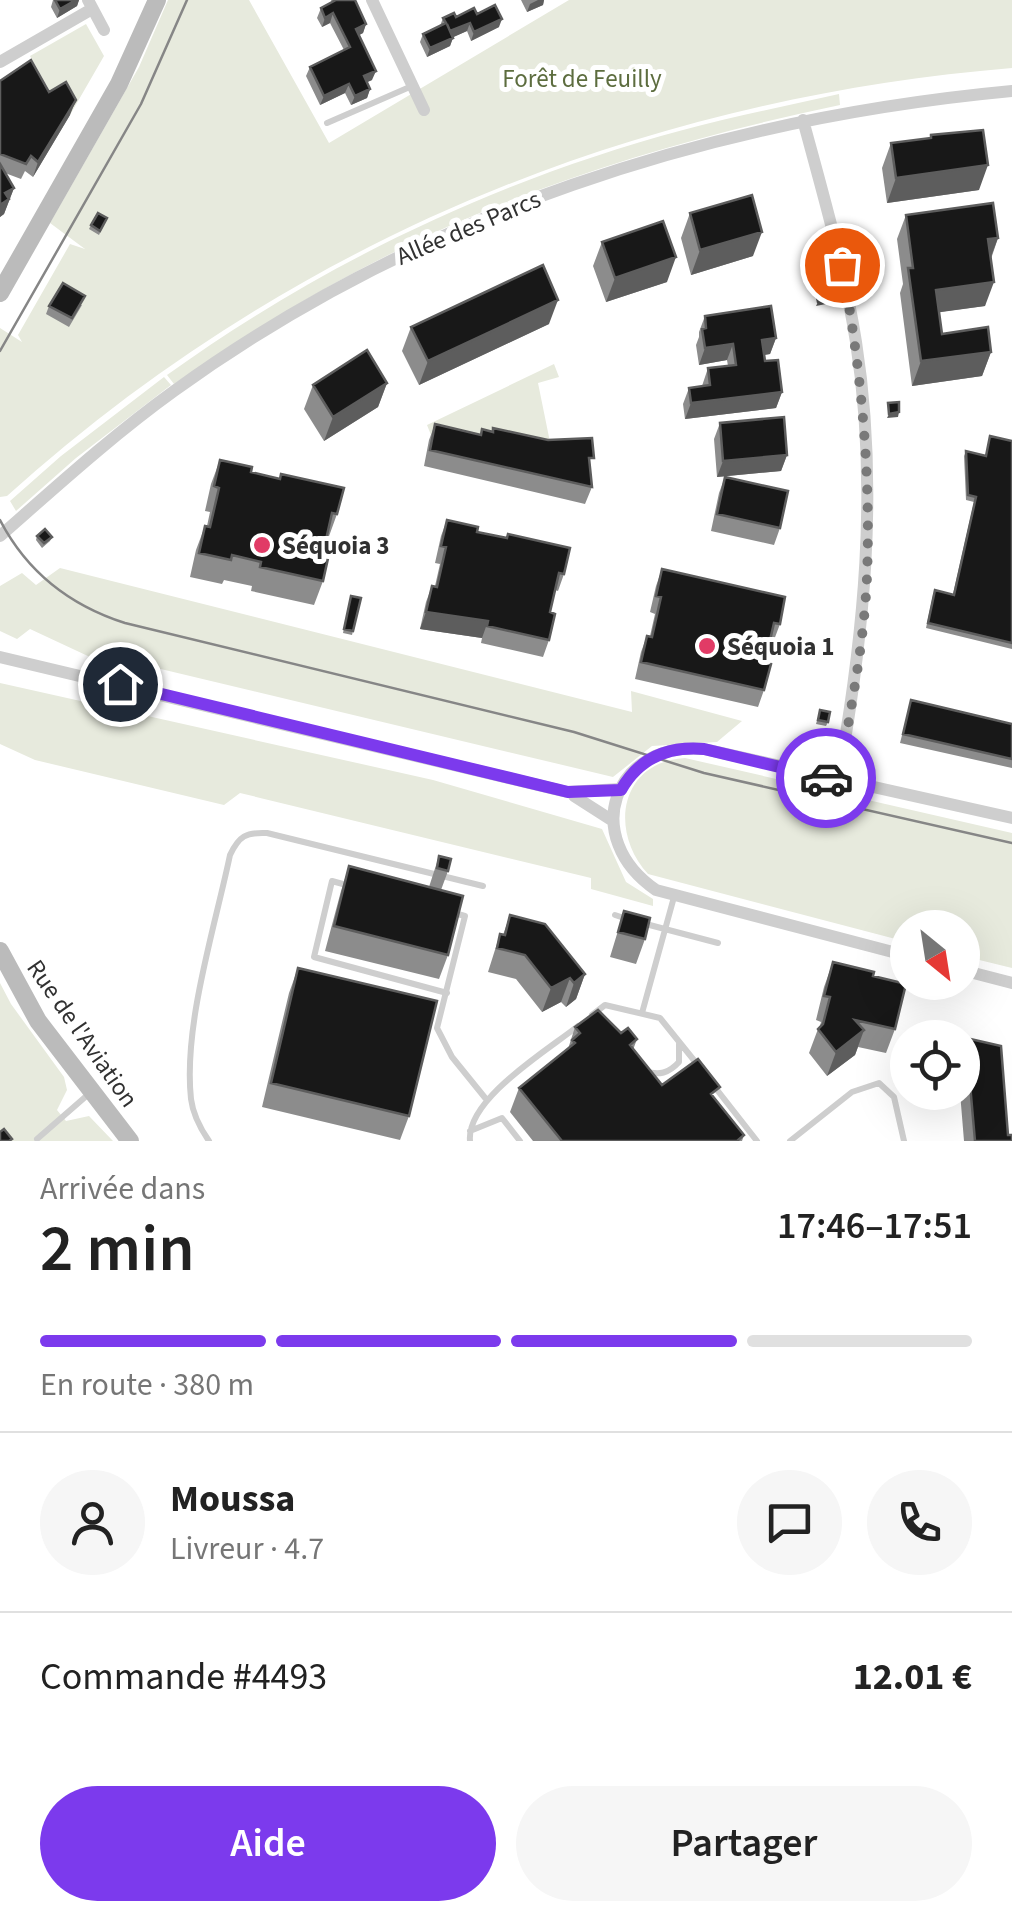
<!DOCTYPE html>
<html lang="fr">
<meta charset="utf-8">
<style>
body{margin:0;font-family:"Source Sans 3",sans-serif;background:#f6f6f6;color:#222;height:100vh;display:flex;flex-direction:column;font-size:38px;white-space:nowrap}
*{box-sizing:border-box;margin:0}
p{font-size:32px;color:#767676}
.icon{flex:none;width:55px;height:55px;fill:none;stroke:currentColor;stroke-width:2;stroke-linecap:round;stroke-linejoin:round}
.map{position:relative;height:1141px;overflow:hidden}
.sheet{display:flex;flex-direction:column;background:#fff;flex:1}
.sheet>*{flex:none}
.needle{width:65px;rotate:150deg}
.buttons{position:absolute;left:890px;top:910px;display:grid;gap:20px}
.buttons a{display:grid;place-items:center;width:90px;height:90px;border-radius:50%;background:#fff;box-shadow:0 10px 40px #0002;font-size:50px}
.pin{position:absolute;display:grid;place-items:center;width:85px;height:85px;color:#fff;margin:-42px;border:5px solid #fff;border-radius:50%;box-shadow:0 2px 10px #0007}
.courier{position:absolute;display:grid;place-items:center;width:100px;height:100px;margin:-50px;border:8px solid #7c3aed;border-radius:50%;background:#fff;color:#222;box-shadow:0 2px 12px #0007}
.summary em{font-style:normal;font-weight:600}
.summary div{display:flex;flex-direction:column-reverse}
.summary{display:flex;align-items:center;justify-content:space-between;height:170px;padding:0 40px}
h1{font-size:65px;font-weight:600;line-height:75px}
.bar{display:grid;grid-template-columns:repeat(4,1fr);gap:15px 10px;align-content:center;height:120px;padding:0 40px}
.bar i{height:12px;border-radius:8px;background:#e0e0e0}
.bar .selected{background:#7c3aed}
.bar p{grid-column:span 4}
.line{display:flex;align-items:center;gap:25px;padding:0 40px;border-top:2px solid #e0e0e0}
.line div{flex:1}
.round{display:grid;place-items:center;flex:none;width:105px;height:105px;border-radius:52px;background:#f6f6f6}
.primary-button{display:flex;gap:20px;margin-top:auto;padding:20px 40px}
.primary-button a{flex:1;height:115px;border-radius:60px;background:#7c3aed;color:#fff;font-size:40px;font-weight:600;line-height:115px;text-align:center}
.primary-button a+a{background:#f6f6f6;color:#222}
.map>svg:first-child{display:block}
.green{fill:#e7eadd}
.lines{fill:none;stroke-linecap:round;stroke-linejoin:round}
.lane{stroke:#cecece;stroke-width:6}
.street{stroke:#cecece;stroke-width:12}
.secondary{stroke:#bbb;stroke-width:18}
.tram{stroke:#868686;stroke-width:2.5}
.wall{fill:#8c8c8c}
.shaded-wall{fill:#5d5d5d}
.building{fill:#181818;stroke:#5d5d5d;stroke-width:2.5}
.done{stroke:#797979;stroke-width:10;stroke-dasharray:0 18}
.route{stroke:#7c3aed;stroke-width:12}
.poi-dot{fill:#e13b66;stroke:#fff;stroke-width:4}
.labels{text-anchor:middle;stroke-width:10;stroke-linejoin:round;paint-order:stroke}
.park-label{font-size:25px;fill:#5d6d3f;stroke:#fff}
.street-label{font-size:25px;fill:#313131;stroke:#fff}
.poi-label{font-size:25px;font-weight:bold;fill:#313131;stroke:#fff;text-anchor:start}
</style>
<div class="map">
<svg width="1012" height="1141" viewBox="0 0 1012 1141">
<rect width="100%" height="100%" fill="#fff"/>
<path class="green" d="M168 0H249L329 143 569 0H1012V68C636 99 288 242 7 496L0 497V328L22 342 18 335 70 244 85 249 50 223 139 67Z
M86 24 104 56 70 115 55 100 30 56Z
M839 94 840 105C674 140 512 189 361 269 296 303 235 343 174 384L167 375C321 264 499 179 683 130 734 116 787 106 839 94Z
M554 364 559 377 538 383 551 447H545L543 443 530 444 529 440 512 441 511 436 489 438 488 434H483V440L474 441 473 445 431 435 427 425Z
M164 377 171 385 76 458 16 511 10 501 61 456Z
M60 568 632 712 631 691 742 721 717 742 652 746 613 777 144 665 129 653 90 657 30 629 17 639 0 631V586L22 573 36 585Z
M0 683 433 780 602 829 626 882 653 899V906L591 889V878L240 793 224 805 35 760 0 744Z
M685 758 1012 833V968L963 956 962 928H908L907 942 648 874C609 832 619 762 685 758Z
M0 983 11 1004 64 1077 67 1090 57 1110 66 1121 89 1116 113 1141H0Z"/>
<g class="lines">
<path class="lane" d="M327 123 412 86
M350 886 332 881 314 957 447 993
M454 913 465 916 437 1028 452 1057 486 1099
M615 915 630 920
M642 923 718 943
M642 1013 674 897
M592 1015 605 1005 660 1018 697 1064
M645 1071C659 1076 669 1073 679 1062V1044
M714 1086 757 1141
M470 1131 502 1118 520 1141
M37 1139 91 1092
M209 1141C200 1128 193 1115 191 1099 183 1026 215 927 230 855 239 836 246 832 267 833L483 886
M470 1141C466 1099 548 1050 578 1026
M790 1141 852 1092 879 1083 894 1097 904 1141"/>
<path class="street" d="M88 0 104 30
M372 0 424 110
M0 62 92 9
M803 120C823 194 844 266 856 342 879 489 864 636 838 781
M0 536C57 486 113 435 174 391 420 213 712 119 1012 91
M0 657 567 792 621 789
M574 796 613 821
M908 956 656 890C580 838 612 741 704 749L1012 818
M962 970 1012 983"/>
<path class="secondary" d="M0 293 119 84 157 0
M0 951 38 1021 130 1141"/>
<path class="tram" d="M0 351 141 104 187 0
M0 520C27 572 69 605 125 623L574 732 704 773 1012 843"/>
</g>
<path class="wall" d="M53 0H79L77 6 57 18 51 7Z
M331 0H355L366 24 363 33 359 35 372 80 367 82 370 89 367 98 351 105 345 93 320 105 306 76 310 67 344 50 330 23 322 27 317 18 321 8 332 2Z
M521 0H544L543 5 527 12Z
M477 14 499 27 471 41 467 31 453 37 450 46 427 57 420 42 423 34 440 26 443 18Z
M0 81 49 92 70 115 33 177 25 171 21 179 5 173 14 188 4 214 0 217Z
M931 135 979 190 887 203 882 168 891 143 930 138Z
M690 213 753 256 691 275 681 238Z
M906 215 998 238 991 259 985 306 939 312 942 334 991 352 982 376 912 386 900 293 903 284 897 239Z
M107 218 99 235 89 229 91 225Z
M602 242 667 282 606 302 593 266Z
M82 305 69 327 46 314 49 306Z
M705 316 776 338 770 354 764 355 765 361 782 392 776 408 685 419 683 404 689 388 702 386 708 368 728 366 727 360 699 365 696 345 699 337V332Z
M549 324 419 385 402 351 411 327Z
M387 383 378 407 324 441 304 409 313 385Z
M720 423 787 455 781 471 717 477 714 439Z
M435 424 480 435 482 429 590 469 592 487 585 504 424 466 429 440Z
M1012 441V649L926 628 933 595 953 594 974 502 966 500 964 456 966 451 985 456Z
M220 460 251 472 337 514 328 539 327 538 323 553V581L314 605 251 591 252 586 224 580 222 584 190 577 196 550 205 526H207L210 512 205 511 211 484Z
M725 477 780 528 774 545 711 531 719 493Z
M447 520 477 532 564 574 558 591 555 590 550 612 549 640 543 657 481 643 482 638 420 629 426 602 432 586H435L440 564 435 563 441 536Z
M37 536 52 537 50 541 42 548 36 540Z
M662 569 780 624 774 640H770L765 662 764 690 758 707 635 679 641 652 647 636H650L655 614 650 612 656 586Z
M361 598 352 635 343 633 350 600Z
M911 700 1012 724V768L900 743Z
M820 710 828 722 826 726 816 724Z
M439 856 448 871 441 890 448 955 439 979 325 951 341 891 349 866 429 887Z
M624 911 645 939 636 964 610 957Z
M510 915 585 974 576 999 566 1007 561 1002 542 1012 516 979 488 972 500 934 503 935Z
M833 962 873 976 895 1029 886 1053 858 1047 855 1055 827 1076 809 1053 818 1029 820 1026 821 1022 816 1020 824 987Z
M298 968 409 1116 400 1140 262 1107 289 993Z
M575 1027 621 1033 637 1039 633 1050 662 1085 715 1100 744 1135 742 1141H533L510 1112 519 1088 568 1049Z
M966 1038 1008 1135 1012 1141H964L960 1092H962V1048Z"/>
<path class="shaded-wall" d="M76 0H79L77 6 57 18 60 9Z
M538 0H544L543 5 527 12 530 4Z
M333 13 330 23 322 27 325 18Z
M502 19 499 27 471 41 474 32Z
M470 23 467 31 447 40 450 31Z
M366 24 363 33 352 39 356 29Z
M453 38 450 46 427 57 430 48Z
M376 71 372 80 361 85 364 76Z
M349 84 345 93 320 105 324 96Z
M370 89 367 98 351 105 355 96Z
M76 100 70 115 33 177 38 162Z
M988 165 979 190 887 203 896 178Z
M14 188 4 214 0 217V206L5 193Z
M762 232 753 256 691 275 700 250Z
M998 238 989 262 988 239Z
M676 257 667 282 606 302 615 278Z
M994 282 985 306 927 314 936 290Z
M558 300 549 324 419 385 428 361Z
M828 300 826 304 816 306 818 302Z
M776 338 770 354 756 356 762 340Z
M733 344 727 360 699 365 705 348Z
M991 352 982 376 912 386 921 361Z
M387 383 378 407 324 441 333 417Z
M782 392 776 408 685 419 691 403Z
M899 412 898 417 887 418 889 414Z
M787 455 781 471 717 477 723 461Z
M426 612 488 621 482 638 420 629Z
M585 974 576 999 566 1007 574 983Z
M570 978 561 1002 542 1012 551 988Z
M864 1030 855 1055 827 1076 836 1052Z"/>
<path class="building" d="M55 0H76L60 9Z
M336 0H355L366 24 356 29 376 71 364 76 370 89 355 96 349 84 324 96 310 67 350 47 333 13 325 18 321 8Z
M495 5 502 19 474 32 470 23 450 31 447 24 453 38 430 48 423 34 446 23 443 18 454 13 456 17 474 8 477 14Z
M31 60 49 92 66 82 76 100 38 162 31 156 26 164 0 154V81Z
M983 130 988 165 896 178 891 143 931 138V135Z
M0 164 14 188 5 193 9 199 0 205Z
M752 195 762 232 700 250 690 213Z
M993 203 998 238 988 239 994 282 936 290 942 334 988 327 991 352 921 361 908 268H913L906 215Z
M98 213 107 218 100 231 91 225Z
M663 221 676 257 615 278 602 242Z
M543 265 558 300 428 361 411 327Z
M63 283 85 296 72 318 49 306Z
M826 290 828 300 818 302 816 292Z
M771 306 776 338 762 340 765 361 778 360 782 392 691 403 689 388 710 385 708 368 736 365 733 344 705 348 702 329 706 328 705 316Z
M367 350 387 383 333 417 313 385Z
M899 402V412L889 414 888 403Z
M784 417 787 455 723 461 720 423Z
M435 424 481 435 482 429 493 432V428L548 440 592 438 594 458H589L592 487 430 450Z
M990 436 1012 441V643L928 623 935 590 954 595 976 497 968 495 966 451 986 456Z
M220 460 252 467 251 472 280 479 281 474 344 488 337 514 332 513 323 553 329 554 323 581 260 567 261 562 232 555 231 560 199 553 205 526 210 527 219 488 214 486Z
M725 477 788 491 780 528 717 514Z
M447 520 478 527 477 532 507 538 508 534 570 548 564 574 559 573 550 612 555 614 549 640 487 626 488 621 426 612 432 586 437 587 446 547 441 546Z
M45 529 52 537 44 543 37 536Z
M662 569 785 597 780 624 774 623 765 662 771 664 764 690 641 662 647 636 652 637 661 597 656 596Z
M351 596 361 598 353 631 344 629Z
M911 700 1012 724V759L903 734Z
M820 710 830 712 828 722 818 720Z
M439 856 451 859 448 871 437 868Z
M349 866 463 896 448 955 334 926Z
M624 911 650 918 645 939 618 932Z
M510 915 545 924 585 974 574 983 570 978 551 988 525 955 497 948 500 934 505 935Z
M833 962 874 972 873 976 906 984 895 1029 855 1020 864 1030 836 1052 818 1029 823 1024 830 997 824 996Z
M298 968 437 1001 409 1116 271 1083Z
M598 1010 621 1033 628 1028 637 1039 630 1045 662 1085 698 1059 720 1087 711 1094 744 1135 737 1141H562L519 1088 575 1043 572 1040 580 1033 575 1027Z
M966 1038 1001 1046 1008 1135H1012V1141H975Z
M4 1129 12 1139 9 1141H0V1132Z"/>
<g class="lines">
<path class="done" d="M826 778 838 781C850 714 864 645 867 577 871 471 861 369 842 265"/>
<path class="route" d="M120 684 568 792 621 790C639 758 668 746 704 749L826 778"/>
</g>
<g class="poi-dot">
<circle cx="262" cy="545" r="10"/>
<circle cx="707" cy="646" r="10"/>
</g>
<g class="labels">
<g class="park-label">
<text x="582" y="87">Forêt de Feuilly</text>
</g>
<g class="street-label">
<text transform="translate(468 227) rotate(-23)" y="9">Allée des Parcs</text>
<text transform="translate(83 1033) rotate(55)" y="9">Rue de l'Aviation</text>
</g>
<g class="poi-label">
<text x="282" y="554">Séquoia 3</text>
<text x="727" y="655">Séquoia 1</text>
</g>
</g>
</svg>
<div class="buttons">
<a><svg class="needle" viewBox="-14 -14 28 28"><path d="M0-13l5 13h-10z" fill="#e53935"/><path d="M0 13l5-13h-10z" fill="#767676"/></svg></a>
<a><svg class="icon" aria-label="locate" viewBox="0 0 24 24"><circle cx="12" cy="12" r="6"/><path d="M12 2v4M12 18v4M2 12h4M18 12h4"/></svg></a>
</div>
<div class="pin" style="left:842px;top:265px;background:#ea580c"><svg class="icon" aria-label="bag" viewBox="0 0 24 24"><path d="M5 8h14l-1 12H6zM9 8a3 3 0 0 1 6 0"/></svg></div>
<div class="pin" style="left:120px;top:684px;background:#1f2937"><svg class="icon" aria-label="home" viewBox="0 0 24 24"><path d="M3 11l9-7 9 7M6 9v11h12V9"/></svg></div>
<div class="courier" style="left:826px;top:778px"><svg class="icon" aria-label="car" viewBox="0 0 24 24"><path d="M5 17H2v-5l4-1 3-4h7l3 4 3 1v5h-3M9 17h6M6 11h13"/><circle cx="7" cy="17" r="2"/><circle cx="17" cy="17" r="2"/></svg></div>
</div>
<section class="sheet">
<div class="summary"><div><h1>2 min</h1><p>Arrivée dans</p></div><em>17:46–17:51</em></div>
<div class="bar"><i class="selected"></i><i class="selected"></i><i class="selected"></i><i></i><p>En route · 380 m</p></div>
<div class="line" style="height:180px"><a class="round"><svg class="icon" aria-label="person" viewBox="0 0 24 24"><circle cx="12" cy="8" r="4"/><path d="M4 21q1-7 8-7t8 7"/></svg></a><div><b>Moussa</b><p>Livreur · 4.7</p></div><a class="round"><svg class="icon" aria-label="chat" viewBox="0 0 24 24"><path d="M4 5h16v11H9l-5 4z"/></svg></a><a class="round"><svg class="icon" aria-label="phone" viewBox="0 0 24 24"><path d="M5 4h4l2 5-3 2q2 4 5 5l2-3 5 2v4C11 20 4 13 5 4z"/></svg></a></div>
<div class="line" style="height:130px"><div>Commande #4493</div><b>12.01 €</b></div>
<div class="primary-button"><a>Aide</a><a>Partager</a></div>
</section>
